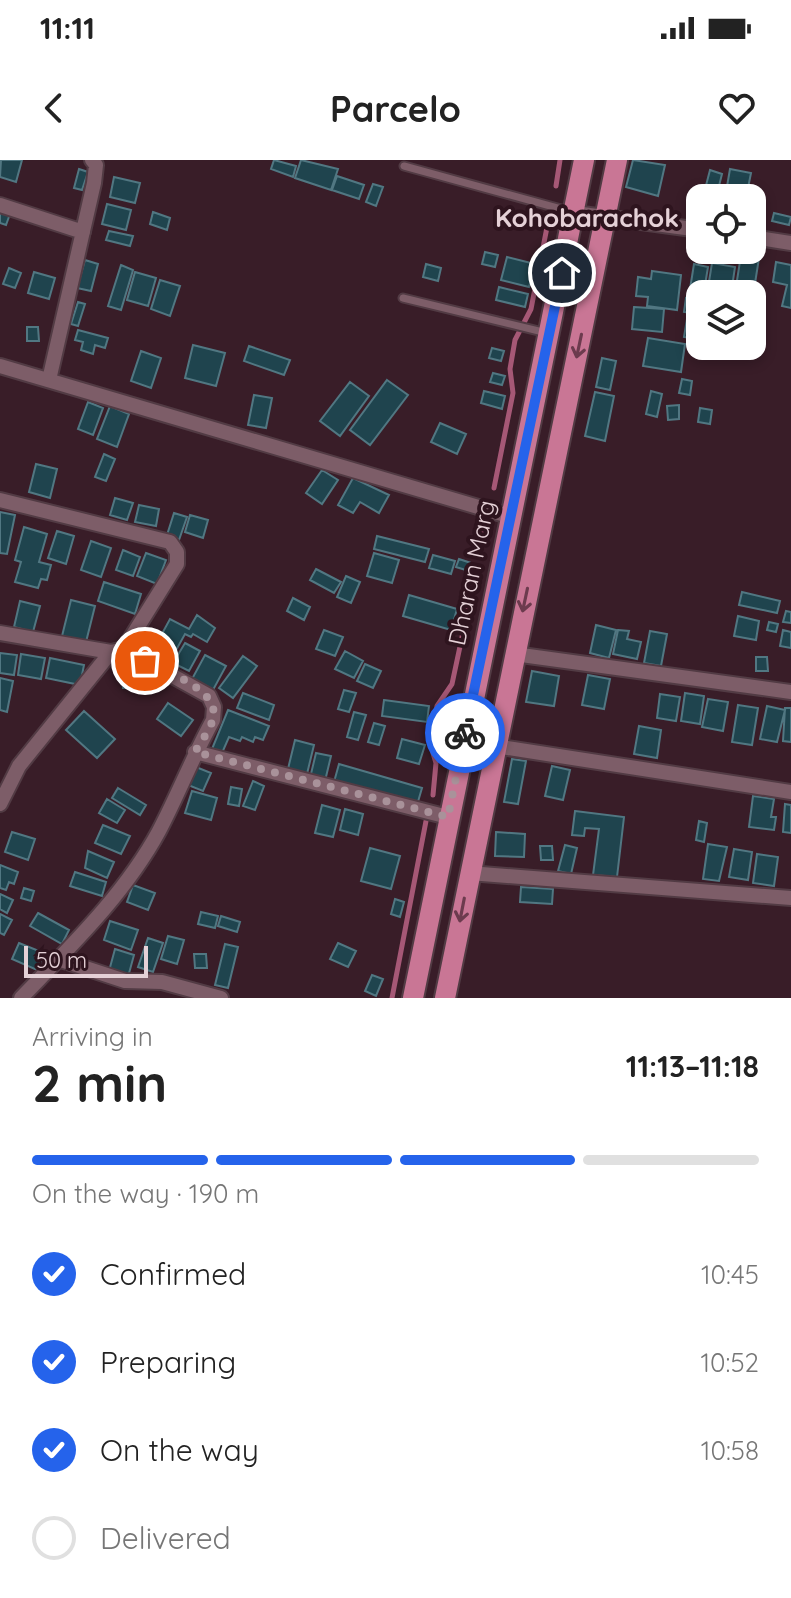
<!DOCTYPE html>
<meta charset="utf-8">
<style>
body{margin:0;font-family:Quicksand,sans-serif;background:#f6f6f6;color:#222;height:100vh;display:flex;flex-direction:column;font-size:30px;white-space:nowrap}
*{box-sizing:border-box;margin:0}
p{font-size:26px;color:#767676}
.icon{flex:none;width:44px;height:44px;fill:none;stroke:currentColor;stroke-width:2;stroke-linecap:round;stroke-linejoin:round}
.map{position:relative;height:838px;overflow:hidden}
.side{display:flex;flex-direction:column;background:#fff;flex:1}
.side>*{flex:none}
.buttons{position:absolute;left:686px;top:24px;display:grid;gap:16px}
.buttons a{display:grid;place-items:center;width:80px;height:80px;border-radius:16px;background:#fff;box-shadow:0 4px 12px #0003;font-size:40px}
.scale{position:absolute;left:24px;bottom:20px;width:124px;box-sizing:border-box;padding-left:8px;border:4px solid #e5d1d7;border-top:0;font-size:22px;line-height:28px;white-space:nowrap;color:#e5d1d7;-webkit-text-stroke:6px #2e141e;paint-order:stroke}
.pin{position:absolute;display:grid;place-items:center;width:68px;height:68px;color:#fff;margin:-34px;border:4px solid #fff;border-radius:50%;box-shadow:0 2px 8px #0007}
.courier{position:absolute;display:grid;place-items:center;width:80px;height:80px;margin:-40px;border:6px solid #2563eb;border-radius:50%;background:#fff;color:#222;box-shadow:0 2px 10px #0007}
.summary em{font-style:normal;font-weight:700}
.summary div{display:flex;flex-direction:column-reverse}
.summary{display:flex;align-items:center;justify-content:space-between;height:136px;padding:0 32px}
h1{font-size:52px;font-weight:700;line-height:60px}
.bar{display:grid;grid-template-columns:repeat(4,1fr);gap:12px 8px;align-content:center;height:96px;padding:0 32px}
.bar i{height:10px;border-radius:6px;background:#e0e0e0}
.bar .on{background:#2563eb}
.bar p{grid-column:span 4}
ol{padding:0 32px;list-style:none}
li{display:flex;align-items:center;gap:24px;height:88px}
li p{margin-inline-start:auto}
li .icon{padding:8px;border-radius:50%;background:#2563eb;color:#fff;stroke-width:4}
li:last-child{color:#767676}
li i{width:44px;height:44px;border:4px solid #e0e0e0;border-radius:50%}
.status{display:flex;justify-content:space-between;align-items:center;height:56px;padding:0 40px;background:#fff;direction:ltr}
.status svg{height:22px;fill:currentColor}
header{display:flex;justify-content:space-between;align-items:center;height:104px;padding:0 32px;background:#fff;font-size:36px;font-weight:700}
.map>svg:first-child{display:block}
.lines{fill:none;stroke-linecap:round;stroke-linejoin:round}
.stream{stroke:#a65876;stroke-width:5}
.building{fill:#1f444e;stroke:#517782;stroke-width:2}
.service-casing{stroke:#523b44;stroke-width:11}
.minor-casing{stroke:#523b44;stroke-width:18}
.primary-casing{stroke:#523b44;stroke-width:24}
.service{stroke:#7d5d68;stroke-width:7}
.minor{stroke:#7d5d68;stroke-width:14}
.primary{stroke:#c97695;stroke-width:20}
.oneway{stroke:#6c3b4e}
.done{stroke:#a9929a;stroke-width:8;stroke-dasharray:0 14.4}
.route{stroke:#2563eb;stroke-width:10}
.labels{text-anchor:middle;stroke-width:8;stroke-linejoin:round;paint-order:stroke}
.street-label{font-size:24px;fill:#e5d1d7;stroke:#2e141e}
.neighbourhood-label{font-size:26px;font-weight:bold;fill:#e5d1d7;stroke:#2e141e}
</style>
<div class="status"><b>11:11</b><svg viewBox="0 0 49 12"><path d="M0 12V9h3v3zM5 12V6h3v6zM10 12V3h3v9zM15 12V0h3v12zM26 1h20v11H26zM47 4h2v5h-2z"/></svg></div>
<header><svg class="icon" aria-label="back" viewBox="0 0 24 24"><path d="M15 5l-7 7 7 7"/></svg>Parcelo<svg class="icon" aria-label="heart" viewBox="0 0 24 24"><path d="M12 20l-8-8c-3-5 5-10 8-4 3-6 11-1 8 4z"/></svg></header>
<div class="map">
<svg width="791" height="838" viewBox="0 0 791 838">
<rect width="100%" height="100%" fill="#391d28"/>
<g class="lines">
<path class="stream" d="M556 26 560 0
M494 328 513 233 510 209 515 180 531 149 549 57
M478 395 487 353
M433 635 436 603 429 580 437 546 452 524 468 449
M392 838 426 661"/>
</g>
<path class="building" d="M1 0H22L16 22 0 17Z
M274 0 296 6 293 17 271 9Z
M301 0 338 9 331 30 295 18Z
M633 0 665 5 658 36 626 27Z
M79 9 88 12 82 30 74 28Z
M730 9 751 13 746 38H725Z
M710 10 722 14 716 38 703 37Z
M337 16 364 25 359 39 332 30Z
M114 17 140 23 135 43 110 37Z
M373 24 383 27 376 46 366 42Z
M107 44 131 50 126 70 102 64Z
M0 51 10 54 6 65 0 63Z
M153 52 170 58 167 70 150 64Z
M774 53 791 57 789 65 772 61Z
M109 71 133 76 130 86 106 80Z
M485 92 498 95 495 107 482 104Z
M741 95 759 98 753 136 735 133Z
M507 97 535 104 529 127 501 120Z
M85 100 98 104 91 131 77 128Z
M776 102 791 105V148L782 146 787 125 773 122Z
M712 103 735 107 731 134H707Z
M426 104 441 108 438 121 423 117Z
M694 104 708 107 704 131 690 129Z
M121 105 133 110 121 150 108 146Z
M9 108 21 113 15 128 3 124Z
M652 111 681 115 677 150 647 146 648 137 636 136 638 117 651 119Z
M34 112 55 118 49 139 28 133Z
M135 112 156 118 148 146 127 140Z
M160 120 180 126 170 156 151 149Z
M499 127 528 134 525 147 496 140Z
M686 138 700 140V154L684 152Z
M78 142 85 144 78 166 71 164Z
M634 147 664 149 662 172 632 169Z
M687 159 698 161 696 179 684 177Z
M27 167H38L39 181H27Z
M78 170 108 178 105 188 95 185 93 194 81 190 83 182 75 180Z
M648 178 685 184 681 212 643 206Z
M193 185 225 193 216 226 185 218Z
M249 186 290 200 284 215 244 201Z
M492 188 504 191 501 201 489 198Z
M141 191 161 198 151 228 131 221Z
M602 198 616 201 610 230 596 227Z
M493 213 505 216 502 225 490 222Z
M682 219 692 221 690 235 679 233Z
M387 220 408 235 370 285 350 270Z
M350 222 369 236 340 276 320 261Z
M484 231 505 236 502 249 481 243Z
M651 231 662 234 657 257 646 254Z
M595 232 614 236 605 281 585 276Z
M254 235 272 238 266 268 248 265Z
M88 242 103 248 93 275 78 269Z
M679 245V259L668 260 667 246Z
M110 246 129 254 117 287 97 279Z
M700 248 712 250 710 264 698 262Z
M440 263 466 274 457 294 431 282Z
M104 294 115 299 106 321 95 317Z
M36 304 57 309 50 338 29 332Z
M322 310 338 320 322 344 306 333Z
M353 318 389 335 379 353 360 342 353 353 338 345Z
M115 338 133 343 127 360 110 355Z
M139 345 159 349 156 366 135 362Z
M0 352 15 355 7 394 0 393Z
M174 353 187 357 179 380 167 375Z
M190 355 208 360 203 378 185 372Z
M24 367 47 374 39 402 51 405 47 420 41 419 38 428 15 422 21 402 15 400Z
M57 371 74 376 66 404 48 398Z
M377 376 429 389 425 402 374 389Z
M91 381 111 388 101 417 81 410Z
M123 390 140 397 133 416 116 410Z
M146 393 166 400 157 424 137 416Z
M374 393 399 400 392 423 367 416Z
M433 395 455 401 451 414 429 408Z
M459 399 471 403 469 411 456 407Z
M316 409 341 422 334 433 310 420Z
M346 416 360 422 351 443 337 437Z
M104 422 141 434 135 454 98 441Z
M742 432 780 441 777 453 739 445Z
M409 435 457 449 451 470 403 456Z
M293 438 310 447 304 460 287 451Z
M71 440 95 446 86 482 62 476Z
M20 441 40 446 33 472 14 467Z
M786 451 791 452V463L783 462Z
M197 455 215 468 207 482 193 474 191 477 185 474 170 501 152 492 170 459 189 469Z
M738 456 759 461 756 480 734 476Z
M769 462 778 464 776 472 767 470Z
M596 465 616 470 609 498 590 493Z
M324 470 343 477 335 496 316 489Z
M618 470 629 471 627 479 641 482 637 499 613 494Z
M783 470 791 472V488L780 486Z
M650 471 667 474 661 506 644 503Z
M185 483 200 491 189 511 173 503Z
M345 491 363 501 354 518 335 509Z
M0 493 17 495 14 515 0 513Z
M21 494 45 498 41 519 18 515Z
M205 495 226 506 213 530 192 519Z
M243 496 257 506 233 538 219 528Z
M756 497H767L768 511H756Z
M50 498 84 505 80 525 46 518Z
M365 504 381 511 373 528 357 521Z
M532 511 559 516 554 546 526 542Z
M122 514H134V528H123Z
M588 515 610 519 604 549 582 545Z
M0 518 13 521 7 552 0 550Z
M344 530 356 533 349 552 338 549Z
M243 533 274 545 269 560 237 548Z
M685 533 704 536 700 564 681 561Z
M660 534 680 537 676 561 657 558Z
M708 539 728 542 723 571 702 567Z
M384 540 429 546 427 562 382 556Z
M168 543 193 560 181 576 157 559Z
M738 545 758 548 752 585 732 582Z
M767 546 785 550 777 582 760 579Z
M785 548H791V582L783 581Z
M228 550 269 566 263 580 255 577 253 582 242 577 240 581 229 577 222 593 212 589Z
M84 551 115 579 97 598 66 570Z
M354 552 366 555 358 580 347 577Z
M374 563 385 566 379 585 368 582Z
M639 566 661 570 657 598 634 594Z
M402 579 425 585 419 604 397 598Z
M295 580 314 585 306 618 287 613Z
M316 593 331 596 325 621 310 618Z
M512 599 526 601 518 644 504 642Z
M339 604 422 628 417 645 334 622Z
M552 606 570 610 563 640 545 636Z
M196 607 211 613 203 631 188 625Z
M253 621 264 626 255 650 243 646Z
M231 627 242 629 239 646 228 644Z
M118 628 146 645 140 655 112 638Z
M192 631 217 638 211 660 185 653Z
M753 636 774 639 771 657H776L774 670 749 667Z
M107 639 125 650 117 663 99 653Z
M785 644 791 645V673L783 672Z
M322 645 340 650 333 677 315 673Z
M345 649 363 654 358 675 340 670Z
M575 651 624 657 617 717 593 715 599 669 585 668 584 676 572 675Z
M699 661 707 663 704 682 696 680Z
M103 665 130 676 121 694 95 683Z
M12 672 35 679 28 700 5 692Z
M496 672 525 674 524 697 495 696Z
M708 684 727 687 719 721 703 719Z
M565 685 577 688 571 714 558 711Z
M540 686H552L553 700H541Z
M370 688 400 696 391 729 361 721Z
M734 689 752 692 748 720 729 717Z
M88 691 114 702 107 718 85 708Z
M757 694 778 697 774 726 753 723Z
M0 705 18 712 14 724 9 722 6 730 0 728Z
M75 712 106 722 102 736 70 726Z
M133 725 155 733 148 750 127 742Z
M521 727 553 729 552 744 520 742Z
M24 728 34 731 31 741 21 738Z
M0 734 13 740 7 753 0 749Z
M395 739 404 742 400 757 391 754Z
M201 752 218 756 215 768 198 764Z
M38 753 69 770 62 784 30 766Z
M0 754 12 760 4 775 0 773Z
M221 756 240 762 237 772 218 766Z
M110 761 138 770 131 790 104 780Z
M168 776 184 780 177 804 161 799Z
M148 778 163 783 153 812 138 807Z
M19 783 44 793 37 810 12 799Z
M338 783 356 791 348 807 330 799Z
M225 784 238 787 228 828 215 825Z
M115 789 134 795 128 817 109 811Z
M194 794H206L207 808H195Z
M372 815 383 819 376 836 365 831Z"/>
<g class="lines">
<g class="service-casing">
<path id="service" d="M404 6 572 52
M403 138 547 173"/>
</g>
<g class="minor-casing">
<path id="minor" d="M0 45 83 72
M575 53 700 70
M752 77 791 83
M0 206 512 357
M49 220 94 23 96 5 92 0
M0 340 170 382 177 392V404L124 489
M0 473 111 492 124 489 209 536 214 547 213 560C193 596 178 635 159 671 125 734 70 787 21 838
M514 494 791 532
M495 586 791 632
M195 592 448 657
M0 644 19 606 111 492
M469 713 791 738
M58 799 125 821 162 822 221 838"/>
</g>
<g class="primary-casing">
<path id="primary" d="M413 838 584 0
M445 838 617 0"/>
</g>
<use href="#service" class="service"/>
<use href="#minor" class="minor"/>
<use href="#primary" class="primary"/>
</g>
<defs><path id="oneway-shaft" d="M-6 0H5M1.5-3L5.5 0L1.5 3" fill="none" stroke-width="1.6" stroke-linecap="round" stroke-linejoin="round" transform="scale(2)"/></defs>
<g class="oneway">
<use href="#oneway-shaft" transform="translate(579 186) rotate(102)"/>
<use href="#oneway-shaft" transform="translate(525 440) rotate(102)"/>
<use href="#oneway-shaft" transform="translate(462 750) rotate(101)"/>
</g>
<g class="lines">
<path class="done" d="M145 501C165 512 220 529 213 558 211 569 201 581 195 592L448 657 465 573"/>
<path class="route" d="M465 573 562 113"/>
</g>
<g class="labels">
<g class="street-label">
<text transform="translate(472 413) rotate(-78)" y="8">Dharan Marg</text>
</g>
<g class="neighbourhood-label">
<text x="587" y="67">Kohobarachok</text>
</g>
</g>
</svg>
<div class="buttons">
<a><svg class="icon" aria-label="locate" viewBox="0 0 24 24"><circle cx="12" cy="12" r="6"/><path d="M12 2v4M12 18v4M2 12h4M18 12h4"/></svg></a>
<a><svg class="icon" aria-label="layers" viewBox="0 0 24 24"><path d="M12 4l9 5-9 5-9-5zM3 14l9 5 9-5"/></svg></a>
</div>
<div class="scale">50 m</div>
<div class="pin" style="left:145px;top:501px;background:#ea580c"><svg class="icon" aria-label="bag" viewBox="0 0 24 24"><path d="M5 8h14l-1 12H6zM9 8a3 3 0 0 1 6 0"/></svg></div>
<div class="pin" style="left:562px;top:113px;background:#1f2937"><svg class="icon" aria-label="home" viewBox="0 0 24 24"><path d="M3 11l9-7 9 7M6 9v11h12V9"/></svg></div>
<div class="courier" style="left:465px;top:573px"><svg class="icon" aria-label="bike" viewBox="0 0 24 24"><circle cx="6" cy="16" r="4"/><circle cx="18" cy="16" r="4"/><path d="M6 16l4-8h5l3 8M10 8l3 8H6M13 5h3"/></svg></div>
</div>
<section class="side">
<div class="summary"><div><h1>2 min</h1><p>Arriving in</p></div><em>11:13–11:18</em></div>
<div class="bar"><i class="on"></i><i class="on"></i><i class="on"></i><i></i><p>On the way · 190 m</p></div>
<ol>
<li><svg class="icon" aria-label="check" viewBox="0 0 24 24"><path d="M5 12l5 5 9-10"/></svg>Confirmed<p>10:45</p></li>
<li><svg class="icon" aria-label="check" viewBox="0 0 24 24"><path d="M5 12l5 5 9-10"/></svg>Preparing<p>10:52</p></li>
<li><svg class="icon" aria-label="check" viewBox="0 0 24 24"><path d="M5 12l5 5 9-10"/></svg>On the way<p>10:58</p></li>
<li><i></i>Delivered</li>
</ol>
</section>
